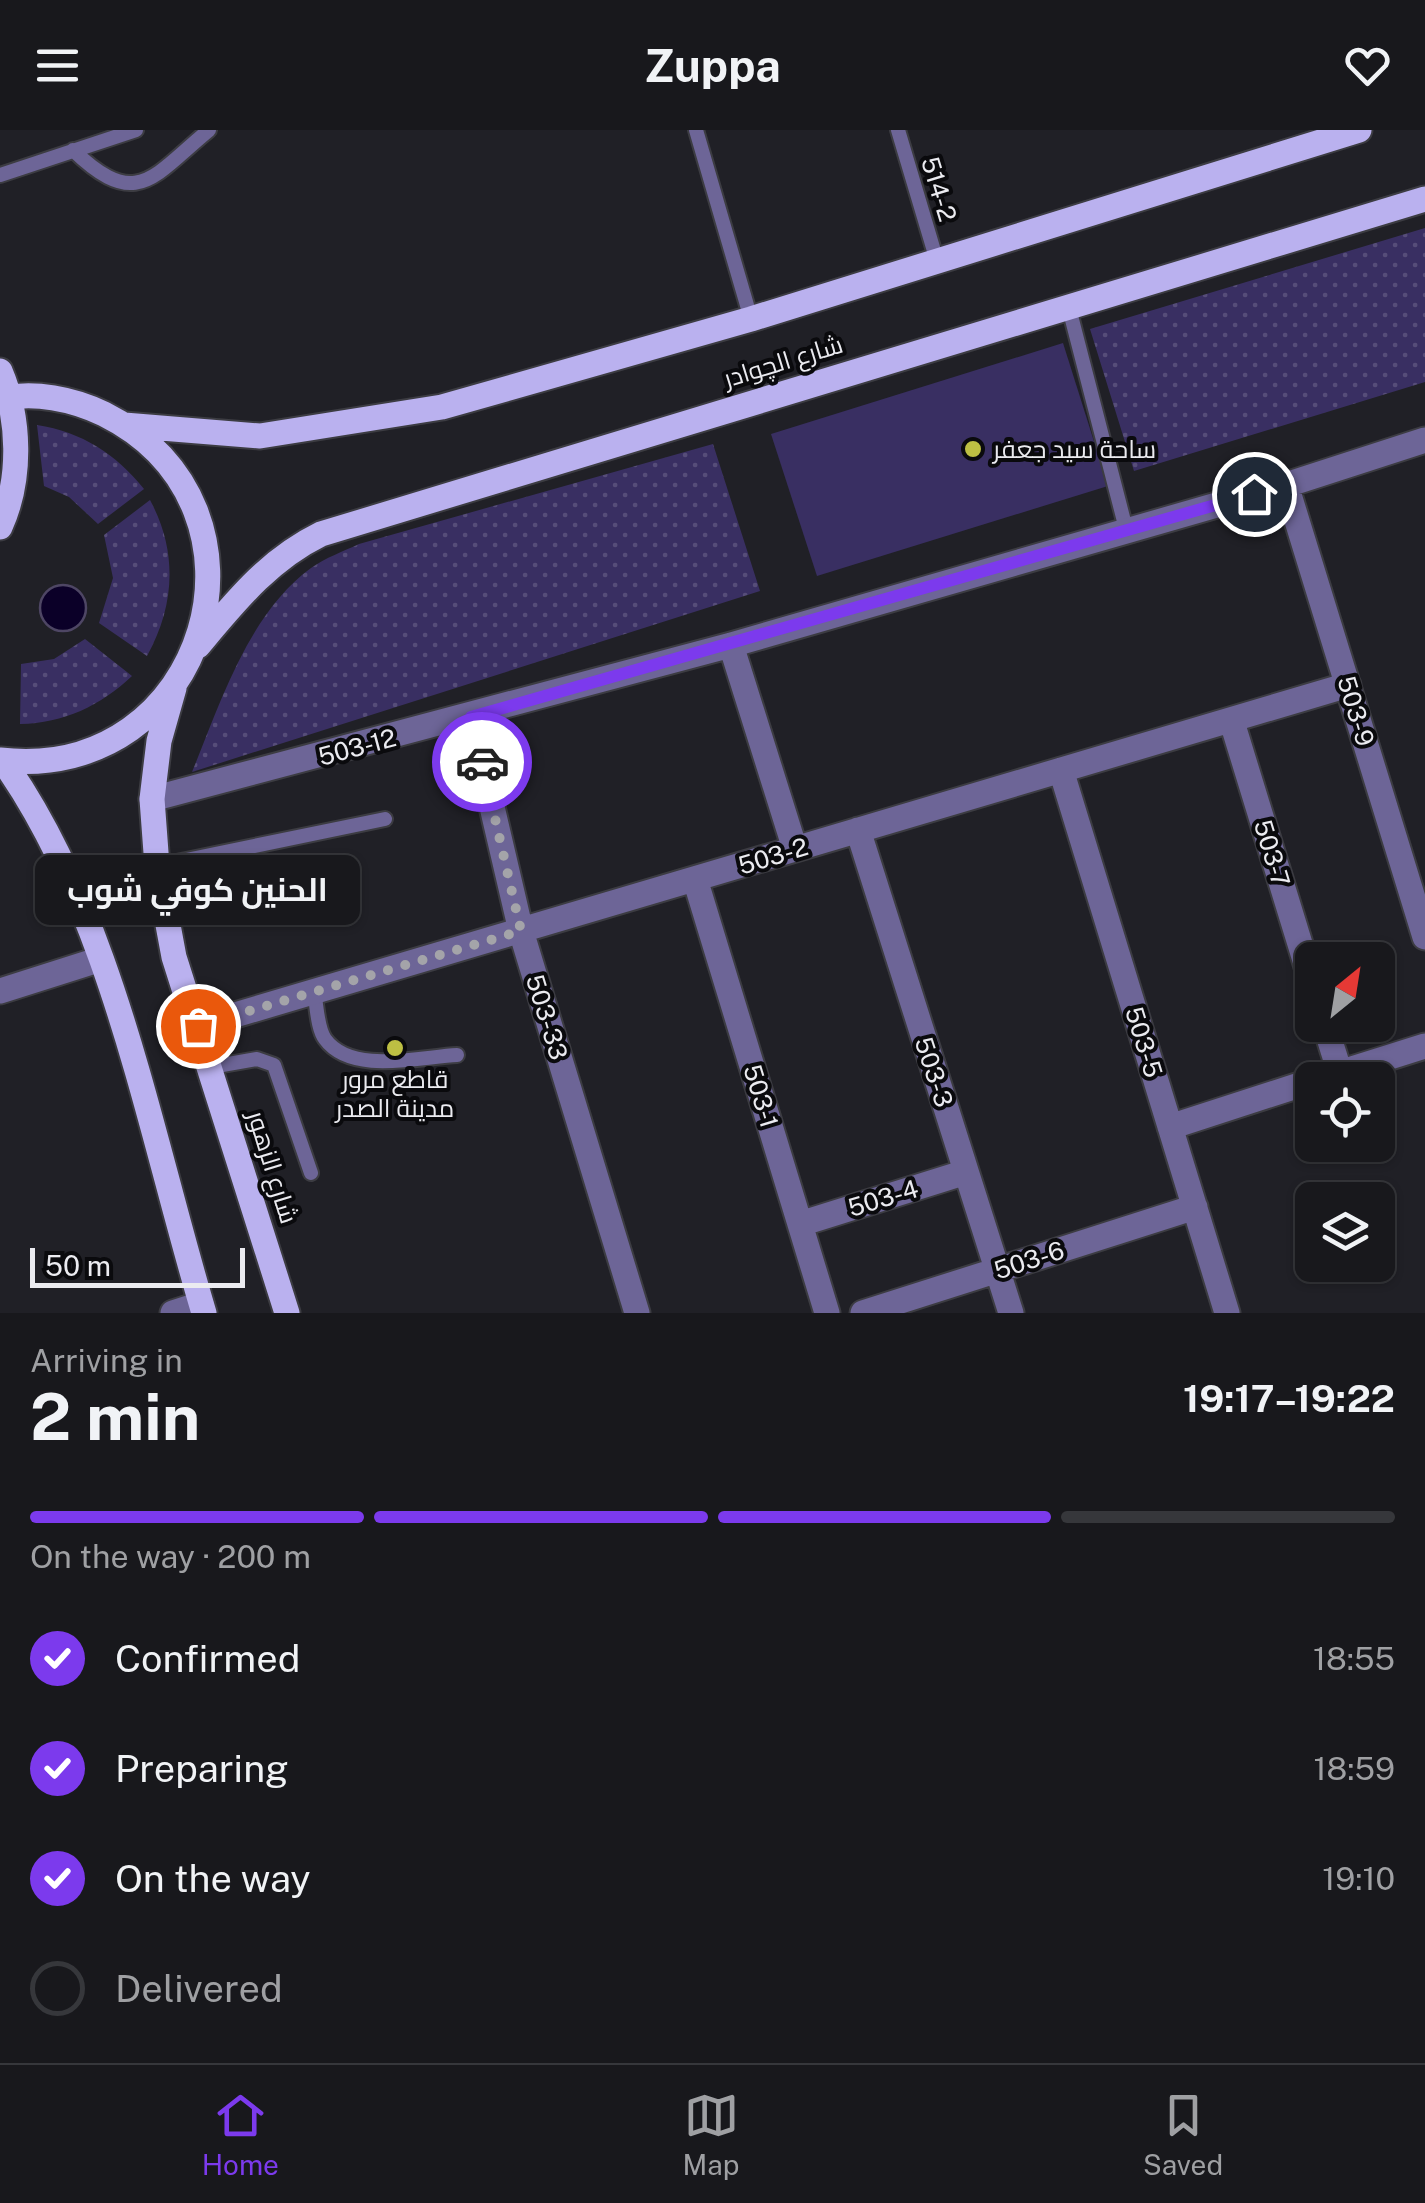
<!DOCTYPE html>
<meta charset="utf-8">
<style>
body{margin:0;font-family:"Public Sans",Cairo,sans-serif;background:#252529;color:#f1f3f6;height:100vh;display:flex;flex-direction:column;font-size:38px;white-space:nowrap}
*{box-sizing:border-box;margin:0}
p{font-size:32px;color:#9fa0a3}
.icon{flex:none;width:55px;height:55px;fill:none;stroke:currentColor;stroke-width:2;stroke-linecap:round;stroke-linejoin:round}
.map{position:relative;height:1183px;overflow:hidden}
.sheet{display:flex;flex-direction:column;background:#18181c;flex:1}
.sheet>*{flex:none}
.needle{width:65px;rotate:30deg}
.fabs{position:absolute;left:1295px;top:812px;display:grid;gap:20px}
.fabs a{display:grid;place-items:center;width:100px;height:100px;border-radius:15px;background:#18181c;box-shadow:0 2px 8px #0004,0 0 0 2px #36373b;font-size:50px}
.scale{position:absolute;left:30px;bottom:25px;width:215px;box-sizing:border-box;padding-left:10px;border:5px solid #ebebf0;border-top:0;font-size:28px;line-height:35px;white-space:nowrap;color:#ebebf0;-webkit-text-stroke:8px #0a0a0d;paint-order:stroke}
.pin{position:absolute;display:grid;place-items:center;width:85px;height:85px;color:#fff;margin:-42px;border:5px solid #fff;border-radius:50%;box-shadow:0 2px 10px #0007}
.courier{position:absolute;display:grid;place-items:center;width:100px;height:100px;margin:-50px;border:8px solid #7c3aed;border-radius:50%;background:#fff;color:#222;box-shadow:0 2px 12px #0007}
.bubble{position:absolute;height:70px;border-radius:15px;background:#18181c;box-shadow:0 2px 8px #0004,0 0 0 2px #36373b;font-size:32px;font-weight:700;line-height:70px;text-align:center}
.headline em{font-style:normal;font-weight:700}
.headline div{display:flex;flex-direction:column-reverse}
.headline{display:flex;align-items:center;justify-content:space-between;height:170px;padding:0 30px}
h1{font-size:65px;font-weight:700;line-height:75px}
.bar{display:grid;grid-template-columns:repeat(4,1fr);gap:15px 10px;align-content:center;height:120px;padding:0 30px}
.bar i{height:12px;border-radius:8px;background:#36373b}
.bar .current{background:#7c3aed}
.bar p{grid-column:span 4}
ol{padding:0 30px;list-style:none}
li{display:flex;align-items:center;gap:30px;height:110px}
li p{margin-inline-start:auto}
li .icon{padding:10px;border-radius:50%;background:#7c3aed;color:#fff;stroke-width:4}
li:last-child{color:#9fa0a3}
li i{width:55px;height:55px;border:5px solid #36373b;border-radius:50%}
header{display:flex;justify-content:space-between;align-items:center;height:130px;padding:0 30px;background:#18181c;font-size:45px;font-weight:700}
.tab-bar{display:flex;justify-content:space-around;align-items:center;height:140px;border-top:2px solid #36373b;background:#18181c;font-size:28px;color:#9fa0a3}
.tab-bar a{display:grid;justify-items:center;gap:5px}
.tab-bar .current{color:#7c3aed}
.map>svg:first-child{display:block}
.grass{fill:url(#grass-dots)}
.park{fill:#392f62}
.water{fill:#0b0028;stroke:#4e4664;stroke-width:2.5}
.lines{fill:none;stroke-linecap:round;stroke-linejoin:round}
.service-casing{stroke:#3c3c42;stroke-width:18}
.minor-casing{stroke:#3c3c42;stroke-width:29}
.primary-casing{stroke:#3c3c42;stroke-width:29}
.service{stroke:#6d6597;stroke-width:14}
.minor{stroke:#6d6597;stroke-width:25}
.primary{stroke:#bab1ef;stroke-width:25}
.done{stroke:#a4a4a9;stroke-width:10;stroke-dasharray:0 18}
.route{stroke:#7c3aed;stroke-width:12}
.poi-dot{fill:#bdbf43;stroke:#0a0a0d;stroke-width:4}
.labels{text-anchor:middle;stroke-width:8;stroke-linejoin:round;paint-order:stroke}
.street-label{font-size:25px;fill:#ebebf0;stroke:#0a0a0d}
.poi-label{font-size:25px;fill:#ebebf0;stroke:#0a0a0d;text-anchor:start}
</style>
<header><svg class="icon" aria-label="menu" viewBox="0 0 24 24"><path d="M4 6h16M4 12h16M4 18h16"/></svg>Zuppa<svg class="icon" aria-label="heart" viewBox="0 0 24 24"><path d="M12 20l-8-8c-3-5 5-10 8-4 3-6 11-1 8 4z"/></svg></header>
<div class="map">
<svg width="1425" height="1183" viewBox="0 0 1425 1183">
<defs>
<pattern id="grass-dots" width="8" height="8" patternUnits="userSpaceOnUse" patternTransform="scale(2.5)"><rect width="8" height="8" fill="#392f62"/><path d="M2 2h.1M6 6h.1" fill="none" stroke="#564d79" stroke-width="1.8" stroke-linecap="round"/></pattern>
</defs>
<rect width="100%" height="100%" fill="#202026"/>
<path class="grass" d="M1425 98V252L1134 341 1090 199Z
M37 295C82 302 116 324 144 359L98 394 69 367 44 356Z
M713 314 760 461 192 642C220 574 248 484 311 438 325 428 344 421 359 414Z
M150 370C178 422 175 475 147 526L99 493 113 448 104 405Z
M85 509 132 546C100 576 64 593 20 594L21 534 54 529Z"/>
<path class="park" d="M1063 213 1108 356 817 446 771 304Z"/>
<path class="water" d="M40 478a23 23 0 1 1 46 0a23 23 0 1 1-46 0Z"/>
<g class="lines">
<g class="service-casing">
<path id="service" d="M696 0 751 189
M898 0 937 131
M73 20C137 82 153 46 209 0
M0 45 136 0
M1069 178 1126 399
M157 736 385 689
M314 862C317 875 317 898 325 909 351 945 419 927 457 925
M211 937 257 929 274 935 311 1043"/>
</g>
<g class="minor-casing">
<path id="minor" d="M1286 355 1425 807
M731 515 795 719
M471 587 521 801 637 1183
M1232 592 1312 853
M1061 640 1227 1183
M152 669 731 515 1286 355 1425 310
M858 700 1011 1183
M695 749 827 1183
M0 861 101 829
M1325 895 1340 943
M198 896 1348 555
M1317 950 1425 916
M1170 997 1312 951
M800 1094 966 1042
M173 1183 201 1174
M863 1183 1195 1077"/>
</g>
<g class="primary-casing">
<path id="primary" d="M0 241C20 288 22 349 0 397
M0 269C34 261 73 269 104 284 290 377 208 654 0 630
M124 295 260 306 442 277 751 189 1359 0
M198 516C235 472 268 430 321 404L1425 69
M174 558 159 611 152 669 157 736 174 827 287 1183
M3 631C112 784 150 1004 204 1183"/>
</g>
<use href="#service" class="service"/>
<use href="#minor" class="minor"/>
<use href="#primary" class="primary"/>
</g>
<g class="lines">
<path class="done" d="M198 896 521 801 482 632"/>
<path class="route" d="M482 632 471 587 1254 364"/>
</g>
<g class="poi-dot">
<circle cx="973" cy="319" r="10"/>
<circle cx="395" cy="918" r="10"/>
</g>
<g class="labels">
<g class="street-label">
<text transform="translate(939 59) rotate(73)" y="9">514-2</text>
<text transform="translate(783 231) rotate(-17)" y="9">شارع الچوادر</text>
<text transform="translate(1356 581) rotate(73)" y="9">503-9</text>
<text transform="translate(357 617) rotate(-15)" y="9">503-12</text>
<text transform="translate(1272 723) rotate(73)" y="9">503-7</text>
<text transform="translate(773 726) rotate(-17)" y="9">503-2</text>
<text transform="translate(547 887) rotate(73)" y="9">503-33</text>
<text transform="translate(1144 912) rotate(73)" y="9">503-5</text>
<text transform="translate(934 942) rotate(72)" y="9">503-3</text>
<text transform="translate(761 966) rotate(73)" y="9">503-1</text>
<text transform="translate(273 1037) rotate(73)" y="9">شارع الزهور</text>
<text transform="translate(883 1068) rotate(-17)" y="9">503-4</text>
<text transform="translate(1029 1130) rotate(-18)" y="9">503-6</text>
</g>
<g class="poi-label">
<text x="993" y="328">ساحة سيد جعفر</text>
<text x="395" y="958" text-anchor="middle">قاطع مرور<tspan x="395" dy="29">مدينة الصدر</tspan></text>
</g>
</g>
</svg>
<div class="fabs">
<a><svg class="needle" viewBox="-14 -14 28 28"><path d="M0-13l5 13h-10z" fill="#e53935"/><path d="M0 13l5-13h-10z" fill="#9fa0a3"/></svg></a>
<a><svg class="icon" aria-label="locate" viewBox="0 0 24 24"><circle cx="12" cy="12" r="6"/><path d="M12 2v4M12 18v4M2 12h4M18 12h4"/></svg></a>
<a><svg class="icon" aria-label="layers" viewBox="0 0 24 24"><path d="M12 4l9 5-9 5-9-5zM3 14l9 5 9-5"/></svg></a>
</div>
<div class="scale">50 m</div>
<div class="pin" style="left:198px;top:896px;background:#ea580c"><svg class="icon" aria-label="bag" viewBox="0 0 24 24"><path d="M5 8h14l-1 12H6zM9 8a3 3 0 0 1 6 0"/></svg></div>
<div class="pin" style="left:1254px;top:364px;background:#1f2937"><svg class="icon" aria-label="home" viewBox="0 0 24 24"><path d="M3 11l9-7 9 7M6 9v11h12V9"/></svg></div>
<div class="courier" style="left:482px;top:632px"><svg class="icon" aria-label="car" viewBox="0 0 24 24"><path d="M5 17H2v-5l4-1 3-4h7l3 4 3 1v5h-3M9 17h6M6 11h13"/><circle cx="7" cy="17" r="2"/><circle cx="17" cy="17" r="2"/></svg></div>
<div class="bubble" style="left:35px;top:725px;width:325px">الحنين كوفي شوب</div>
</div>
<section class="sheet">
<div class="headline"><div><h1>2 min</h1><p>Arriving in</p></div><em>19:17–19:22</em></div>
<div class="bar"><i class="current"></i><i class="current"></i><i class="current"></i><i></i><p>On the way · 200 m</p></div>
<ol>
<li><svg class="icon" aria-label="check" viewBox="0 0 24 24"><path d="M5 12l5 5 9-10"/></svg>Confirmed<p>18:55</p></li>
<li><svg class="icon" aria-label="check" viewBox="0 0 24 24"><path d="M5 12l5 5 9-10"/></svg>Preparing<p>18:59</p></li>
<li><svg class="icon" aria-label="check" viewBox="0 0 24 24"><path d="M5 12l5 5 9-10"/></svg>On the way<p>19:10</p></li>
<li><i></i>Delivered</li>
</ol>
</section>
<nav class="tab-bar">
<a class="current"><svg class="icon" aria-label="home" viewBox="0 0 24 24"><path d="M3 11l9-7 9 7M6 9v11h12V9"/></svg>Home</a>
<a><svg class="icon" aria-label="map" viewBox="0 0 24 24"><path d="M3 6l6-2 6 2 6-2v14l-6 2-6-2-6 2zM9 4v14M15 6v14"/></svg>Map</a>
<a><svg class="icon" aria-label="saved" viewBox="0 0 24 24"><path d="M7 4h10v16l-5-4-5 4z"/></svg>Saved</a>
</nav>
